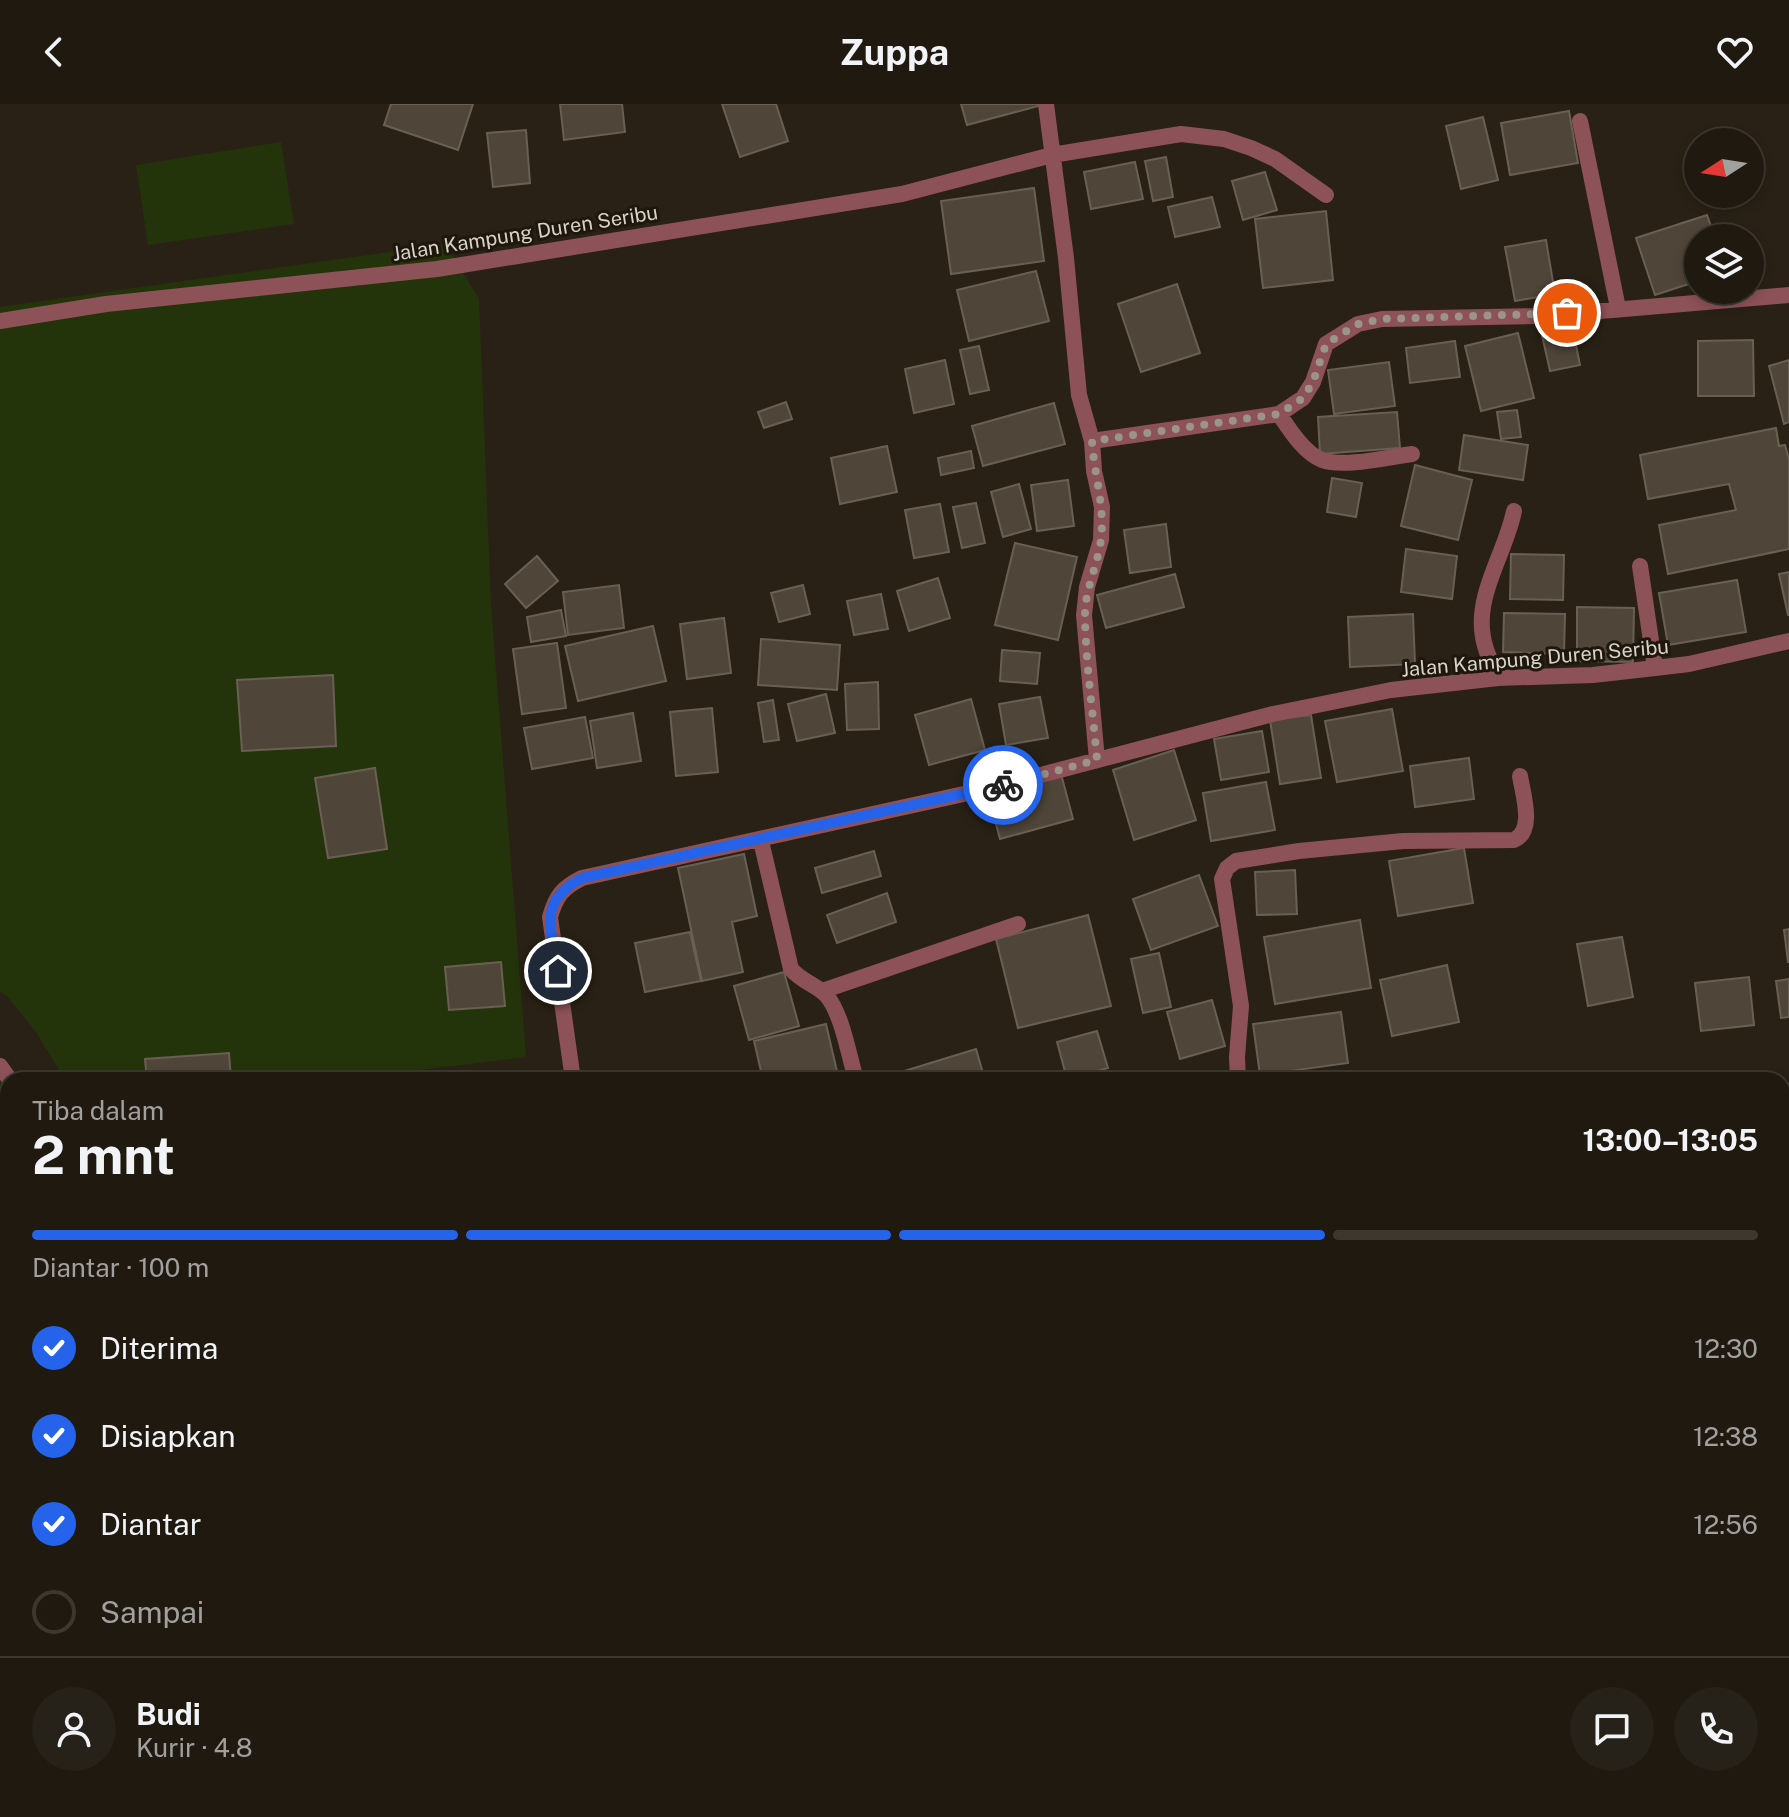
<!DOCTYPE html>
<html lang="id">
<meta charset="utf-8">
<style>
body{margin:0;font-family:"Public Sans",sans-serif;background:#272219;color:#f1f3f6;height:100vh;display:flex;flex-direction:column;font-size:30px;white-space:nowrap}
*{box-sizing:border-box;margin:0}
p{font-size:26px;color:#a1a09f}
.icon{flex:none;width:44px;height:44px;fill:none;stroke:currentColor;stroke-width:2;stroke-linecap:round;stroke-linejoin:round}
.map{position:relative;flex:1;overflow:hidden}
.drawer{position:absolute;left:0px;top:968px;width:1790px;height:746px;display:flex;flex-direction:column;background:#1f1910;border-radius:24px 24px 0 0;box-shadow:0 4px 12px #0003,0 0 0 2px #3c3830}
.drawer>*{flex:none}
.needle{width:52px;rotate:258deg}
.controls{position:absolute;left:1684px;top:24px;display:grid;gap:16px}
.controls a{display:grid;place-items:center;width:80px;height:80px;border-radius:50%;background:#1f1910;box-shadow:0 4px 12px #0003,0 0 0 2px #3c3830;font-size:40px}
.pin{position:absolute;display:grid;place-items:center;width:68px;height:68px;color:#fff;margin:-34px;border:4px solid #fff;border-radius:50%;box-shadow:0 2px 8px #0007}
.courier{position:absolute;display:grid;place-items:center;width:80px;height:80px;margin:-40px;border:6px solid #2563eb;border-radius:50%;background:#fff;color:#222;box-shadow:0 2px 10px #0007}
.summary em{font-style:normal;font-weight:700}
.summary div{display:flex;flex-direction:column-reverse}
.summary{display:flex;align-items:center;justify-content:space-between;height:136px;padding:0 32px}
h1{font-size:52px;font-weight:700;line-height:60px}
.bar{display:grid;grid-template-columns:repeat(4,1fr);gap:12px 8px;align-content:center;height:96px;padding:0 32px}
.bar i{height:10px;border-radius:6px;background:#3c3830}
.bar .selected{background:#2563eb}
.bar p{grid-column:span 4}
.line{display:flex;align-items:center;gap:20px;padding:0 32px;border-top:2px solid #3c3830}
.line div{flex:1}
.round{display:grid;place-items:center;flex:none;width:84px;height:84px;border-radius:42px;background:#272219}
ol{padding:0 32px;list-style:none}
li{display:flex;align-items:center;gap:24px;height:88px}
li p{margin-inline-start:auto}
li .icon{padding:8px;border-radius:50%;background:#2563eb;color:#fff;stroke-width:4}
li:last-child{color:#a1a09f}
li i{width:44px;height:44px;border:4px solid #3c3830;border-radius:50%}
header{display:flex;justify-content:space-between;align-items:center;height:104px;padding:0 32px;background:#1f1910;font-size:36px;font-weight:700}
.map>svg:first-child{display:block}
.green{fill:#24340a}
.building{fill:#4f4539;stroke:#695f52;stroke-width:2}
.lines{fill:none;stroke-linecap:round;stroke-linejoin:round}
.minor{stroke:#8d5158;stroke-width:16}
.done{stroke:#9a948b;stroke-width:8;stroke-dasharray:0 14.4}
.route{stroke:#2563eb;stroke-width:10}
.labels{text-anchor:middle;stroke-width:6;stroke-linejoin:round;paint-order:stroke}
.street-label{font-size:20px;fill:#d7d2ca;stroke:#1f170c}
</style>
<header><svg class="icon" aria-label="back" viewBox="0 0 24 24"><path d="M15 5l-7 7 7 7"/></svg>Zuppa<svg class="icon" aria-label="heart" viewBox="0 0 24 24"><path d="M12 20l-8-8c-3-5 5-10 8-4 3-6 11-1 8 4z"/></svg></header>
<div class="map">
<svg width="1789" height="1713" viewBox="0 0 1789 1713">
<rect width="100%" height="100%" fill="#292115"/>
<path class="green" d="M281 38 294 120 148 141 136 61Z
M446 140 479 195 491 501 526 953 339 976H65L36 928 6 891 0 888V203Z
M4 971 28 976H8V1020L0 1022V972Z"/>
<path class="building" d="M391 0H473L458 46 384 21Z
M560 0H622L625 28 564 36Z
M722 0H776L788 37 740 53Z
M961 0H1042V1L967 21Z
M1569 7 1578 59 1510 71 1501 19Z
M1483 13 1498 76 1461 85 1446 22Z
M526 26 530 79 493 83 487 29Z
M1166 53 1173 93 1153 97 1145 57Z
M1135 58 1143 95 1091 105 1084 68Z
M1265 68 1277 106 1243 116 1232 77Z
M1034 84 1044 157 951 170 941 97Z
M1212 93 1220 123 1175 133 1168 103Z
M1326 107 1333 176 1263 184 1255 115Z
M1707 111 1715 134H1698V177L1655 191 1636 134Z
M1546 136 1555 190 1515 197 1505 143Z
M1036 167 1049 217 969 237 957 186Z
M1177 180 1200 249 1141 268 1118 200Z
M1572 221 1580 261 1550 267 1541 227Z
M1518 229 1534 294 1481 307 1465 242Z
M1753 236 1754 292H1698V237Z
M1455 237 1460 273 1410 279 1406 244Z
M979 242 989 286 970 290 960 246Z
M945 256 954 300 914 309 905 265Z
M1789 256V318L1784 320 1769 262Z
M1389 258 1395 302 1334 310 1328 266Z
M786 298 792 315 764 324 758 308Z
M1054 299 1065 340 983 362 972 322Z
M1517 306 1521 333 1501 335 1497 308Z
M1397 308 1400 344 1320 350 1318 313Z
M1776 324 1779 342 1785 341 1789 355V445L1668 470 1659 421 1736 406 1729 380 1648 395 1640 351Z
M1464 331 1528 341 1523 376 1459 366Z
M887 342 897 388 840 400 831 354Z
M971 347 974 364 941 371 938 354Z
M1415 361 1472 376 1458 436 1401 422Z
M1332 374 1362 379 1356 413 1327 408Z
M1068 376 1074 422 1037 427 1031 381Z
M1019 380 1031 425 1003 433 991 388Z
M976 399 985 439 962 444 953 403Z
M940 400 949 448 914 454 905 406Z
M1166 420 1171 463 1130 469 1124 426Z
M1015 439 1077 453 1058 536 995 521Z
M1406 445 1457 452 1452 495 1401 488Z
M1511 450 1564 451 1563 496 1510 495Z
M537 452 558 477 526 504 505 480Z
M1789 468V511H1788L1779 470Z
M1175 470 1184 503 1106 524 1097 491Z
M938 474 950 514 909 527 897 487Z
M1737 476 1746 528 1668 541 1659 489Z
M619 481 624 524 568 531 563 488Z
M803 481 810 510 779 518 771 489Z
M881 490 888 525 854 531 847 497Z
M1577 503 1634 504 1633 558 1577 557Z
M561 506 566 532 531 538 527 513Z
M1504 509 1565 510 1564 550 1503 548Z
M1413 510 1415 560 1350 563 1348 513Z
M724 514 731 569 687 575 680 520Z
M653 522 666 577 578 597 565 542Z
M761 535 840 541 837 586 758 581Z
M557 539 566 604 522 610 513 545Z
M1002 546 1040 549 1037 580 1000 577Z
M333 571 336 642 242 647 237 576Z
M878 578 879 625 847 626 845 580Z
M826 590 835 629 797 637 788 600Z
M1040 593 1048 634 1006 641 999 600Z
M971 595 985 646 929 661 915 611Z
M773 596 779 636 764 638 758 599Z
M712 604 718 668 676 672 670 608Z
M1392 605 1403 667 1337 678 1325 617Z
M633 609 641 657 597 664 590 617Z
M1311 611 1321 674 1280 680 1270 616Z
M585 613 593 654 532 665 524 624Z
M1262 627 1269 668 1221 676 1214 635Z
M1174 646 1196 716 1134 736 1113 666Z
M1469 654 1474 695 1415 703 1410 662Z
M375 664 387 745 328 754 315 674Z
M1060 666 1073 715 1000 735 987 686Z
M1266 678 1275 726 1211 737 1203 689Z
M1464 744 1473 799 1398 812 1389 757Z
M874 747 881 772 822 789 815 764Z
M744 750 757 812 732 818 743 868 702 877 678 764Z
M1295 766 1297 810 1257 811 1255 768Z
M1199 771 1218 822 1151 846 1133 795Z
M887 789 896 818 837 839 827 811Z
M1088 811 1111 902 1018 924 996 835Z
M1360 816 1371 884 1275 900 1264 833Z
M1789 825V858H1788L1784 826Z
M690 828 701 877 645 888 635 839Z
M1622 833 1633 893 1588 902 1577 840Z
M1159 849 1171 903 1143 909 1131 855Z
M501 858 505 902 449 906 445 863Z
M1447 861 1459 918 1392 932 1380 876Z
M784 868 799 922 749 936 734 882Z
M1749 873 1754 921 1701 927 1695 879Z
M1789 875V913L1781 914 1776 877Z
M1212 896 1225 942 1180 955 1167 908Z
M1341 908 1348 959 1260 971 1253 920Z
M826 920 839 976H763L754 937Z
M1097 927 1108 964 1067 975 1057 938Z
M976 945 985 976H900L898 969Z
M229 949 231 976H147L145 955Z
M1389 970V976H1353Z
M1789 1025V1070L1782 1071V1027Z
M8 1086V1131L0 1133V1088Z
M8 1263V1320L0 1322V1266Z
M8 1529V1578L0 1579V1530Z
M8 1631V1672L2 1673 0 1633Z
M8 1673V1706H42L7 1713 0 1675Z
M59 1706 60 1713H23Z
M91 1706H140L141 1713H92Z
M145 1706H211L212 1713H146Z
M272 1706H303L304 1709 273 1713Z
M347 1706H398L365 1713H348Z
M506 1706H556L557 1713H507Z
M639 1706H690L691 1713H617L616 1711Z
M841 1706H901L902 1710 842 1713Z
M1010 1706H1051L1053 1713H986Z
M1058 1706H1084L1085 1713H1059Z
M1568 1706H1621L1624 1713H1555Z"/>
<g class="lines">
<path class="minor" d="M1046 0 1066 154 1079 291 1092 337 1094 367 1102 403 1101 436 1087 483 1084 511 1097 656
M1580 17 1618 204
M0 217 106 200 437 165 902 90 1052 51 1181 30 1224 35 1251 44 1275 55 1326 91
M1279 310C1289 325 1304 349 1322 356 1344 364 1389 353 1412 350
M1092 337 1279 310 1303 294 1313 278 1326 240 1358 220 1382 215 1542 212 1789 191
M1640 462 1655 564
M1498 574C1492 561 1485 547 1483 533 1475 490 1506 448 1514 407
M761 737 791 865C802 878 817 881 826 891 842 909 849 952 856 976
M822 887 1018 820
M0 962 10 976
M573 976 550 813C556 792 562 784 582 774L991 684 1273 610 1391 586 1498 574 1593 571 1655 564 1689 560 1789 537
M1238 976 1237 953 1241 902 1222 775 1227 764 1236 757 1299 747 1403 737 1514 736C1535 727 1523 691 1520 672
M1782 988 1789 987
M1782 1188 1789 1187
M1782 1440 1789 1437
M0 1605 8 1603
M74 1706 76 1713
M227 1706 229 1713
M417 1706 418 1713
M581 1706 583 1713
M906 1706 907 1713
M1205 1706V1713
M1491 1706 1493 1713
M1654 1706 1657 1713"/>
</g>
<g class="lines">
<path class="done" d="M1003 681 1097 656C1093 609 1086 561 1085 514 1084 486 1098 462 1101 435 1105 402 1094 370 1092 337L1279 310 1303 294 1313 278 1326 240 1358 220 1382 215 1567 209"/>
<path class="route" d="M558 867C551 825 537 797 582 774L1003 681"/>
</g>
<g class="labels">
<g class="street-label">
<text transform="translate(525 129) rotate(-9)" y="7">Jalan Kampung Duren Seribu</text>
<text transform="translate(1535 554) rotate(-5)" y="7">Jalan Kampung Duren Seribu</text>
</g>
</g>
</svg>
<div class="controls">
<a><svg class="needle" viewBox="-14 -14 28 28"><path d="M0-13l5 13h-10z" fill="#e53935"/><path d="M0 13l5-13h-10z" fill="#a1a09f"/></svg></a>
<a><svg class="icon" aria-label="layers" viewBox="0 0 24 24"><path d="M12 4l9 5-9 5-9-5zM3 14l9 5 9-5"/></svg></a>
</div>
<div class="pin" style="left:1567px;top:209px;background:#ea580c"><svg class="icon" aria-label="bag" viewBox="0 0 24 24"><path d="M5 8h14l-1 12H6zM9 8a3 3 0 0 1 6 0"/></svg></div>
<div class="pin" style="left:558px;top:867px;background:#1f2937"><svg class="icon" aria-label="home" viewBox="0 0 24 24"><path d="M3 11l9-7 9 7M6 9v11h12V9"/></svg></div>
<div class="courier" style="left:1003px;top:681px"><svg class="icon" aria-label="bike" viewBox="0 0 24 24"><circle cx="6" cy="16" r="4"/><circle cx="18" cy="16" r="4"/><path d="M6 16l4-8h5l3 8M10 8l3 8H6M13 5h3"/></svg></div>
<section class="drawer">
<div class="summary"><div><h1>2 mnt</h1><p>Tiba dalam</p></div><em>13:00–13:05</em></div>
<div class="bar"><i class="selected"></i><i class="selected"></i><i class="selected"></i><i></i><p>Diantar · 100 m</p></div>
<ol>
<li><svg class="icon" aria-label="check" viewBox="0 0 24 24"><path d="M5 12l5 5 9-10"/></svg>Diterima<p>12:30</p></li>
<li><svg class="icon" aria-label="check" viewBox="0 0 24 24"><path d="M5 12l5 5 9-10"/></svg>Disiapkan<p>12:38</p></li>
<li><svg class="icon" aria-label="check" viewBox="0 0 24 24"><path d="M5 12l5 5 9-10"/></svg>Diantar<p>12:56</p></li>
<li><i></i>Sampai</li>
</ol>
<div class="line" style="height:144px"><a class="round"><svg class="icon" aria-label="person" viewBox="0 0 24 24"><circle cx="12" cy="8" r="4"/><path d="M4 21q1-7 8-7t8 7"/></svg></a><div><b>Budi</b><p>Kurir · 4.8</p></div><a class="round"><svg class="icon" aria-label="chat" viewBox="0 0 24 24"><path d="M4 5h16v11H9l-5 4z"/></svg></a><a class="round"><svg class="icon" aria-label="phone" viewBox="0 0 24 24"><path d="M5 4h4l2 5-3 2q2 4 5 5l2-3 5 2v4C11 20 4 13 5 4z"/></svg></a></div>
</section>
</div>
